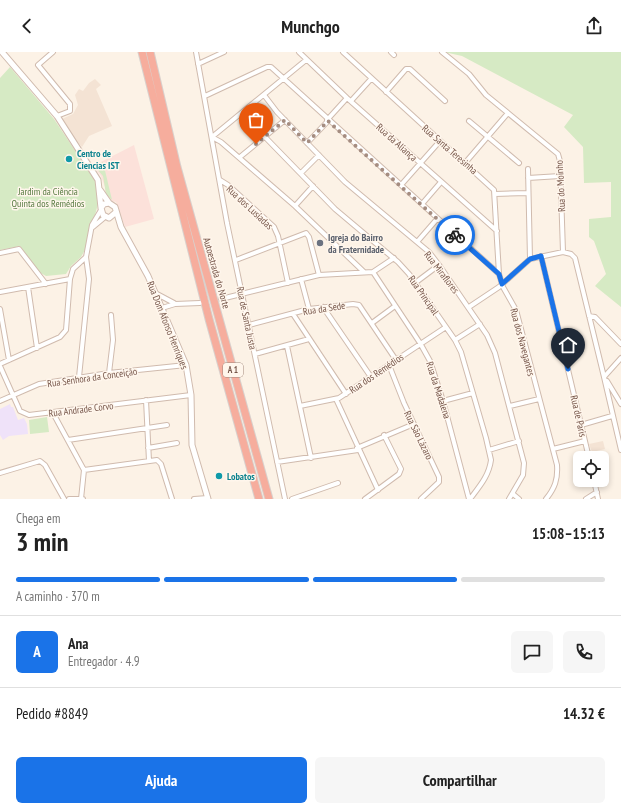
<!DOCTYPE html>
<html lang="pt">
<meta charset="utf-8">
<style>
body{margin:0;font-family:"PT Sans Narrow",sans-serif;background:#f6f6f6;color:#222;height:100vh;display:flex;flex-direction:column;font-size:15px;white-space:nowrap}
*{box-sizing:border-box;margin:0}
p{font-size:13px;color:#767676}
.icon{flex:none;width:22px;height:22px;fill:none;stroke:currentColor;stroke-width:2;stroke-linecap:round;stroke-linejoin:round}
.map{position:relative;height:447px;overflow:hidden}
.side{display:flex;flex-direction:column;background:#fff;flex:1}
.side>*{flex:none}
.buttons{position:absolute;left:573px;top:399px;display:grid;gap:8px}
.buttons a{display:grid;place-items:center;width:36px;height:36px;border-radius:6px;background:#fff;box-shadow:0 2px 6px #0003;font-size:20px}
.pin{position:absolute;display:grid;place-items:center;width:34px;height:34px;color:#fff;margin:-41px -17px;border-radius:50% 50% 50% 0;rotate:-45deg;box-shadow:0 0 4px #0007}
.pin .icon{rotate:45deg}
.courier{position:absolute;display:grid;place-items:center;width:40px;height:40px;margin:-20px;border:3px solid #1a73e8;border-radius:50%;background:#fff;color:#222;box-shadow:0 1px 5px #0007}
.overview em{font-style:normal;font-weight:600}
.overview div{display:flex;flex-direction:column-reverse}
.overview{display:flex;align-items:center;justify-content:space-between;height:68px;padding:0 16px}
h1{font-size:26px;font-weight:600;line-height:30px}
.bar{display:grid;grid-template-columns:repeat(4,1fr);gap:6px 4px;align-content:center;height:48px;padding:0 16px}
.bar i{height:5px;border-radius:3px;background:#e0e0e0}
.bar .selected{background:#1a73e8}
.bar p{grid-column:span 4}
.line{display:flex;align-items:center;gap:10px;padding:0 16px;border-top:1px solid #e0e0e0}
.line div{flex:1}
.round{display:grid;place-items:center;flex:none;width:42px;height:42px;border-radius:6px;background:#f6f6f6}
.button{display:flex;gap:8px;margin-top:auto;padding:8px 16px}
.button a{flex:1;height:46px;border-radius:6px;background:#1a73e8;color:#fff;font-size:16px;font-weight:600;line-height:46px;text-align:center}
.button a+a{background:#f6f6f6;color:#222}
header{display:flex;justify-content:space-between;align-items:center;height:52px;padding:0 16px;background:#fff;font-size:18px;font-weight:600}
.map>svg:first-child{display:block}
.residential{fill:#f4e3d4}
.commercial{fill:#fce1da}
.education{fill:#efe2f9}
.green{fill:#d6eac4}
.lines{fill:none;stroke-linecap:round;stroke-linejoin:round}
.minor-casing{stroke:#d0bbae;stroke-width:6}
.tertiary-casing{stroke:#d0bbae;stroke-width:7}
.motorway-casing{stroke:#d9d0cc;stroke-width:9}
.minor{stroke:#fff;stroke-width:4}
.tertiary{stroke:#fff;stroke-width:5}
.motorway{stroke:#f6ad9d;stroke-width:7}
.done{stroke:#a58d81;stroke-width:4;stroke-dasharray:0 7.2}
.route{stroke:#1a73e8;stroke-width:5}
.culture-dot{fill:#0f9aa8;stroke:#fff6ec;stroke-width:1.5}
.worship-dot{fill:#6b7280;stroke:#fff6ec;stroke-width:1.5}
.labels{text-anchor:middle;stroke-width:3;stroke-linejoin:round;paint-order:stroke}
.shield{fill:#fff6ec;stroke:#9f867b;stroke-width:1}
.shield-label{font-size:9px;font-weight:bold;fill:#76564a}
.street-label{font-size:10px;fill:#76564a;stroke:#fff6ec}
.culture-label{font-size:10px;font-weight:bold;fill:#0d838f;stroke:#fff6ec;text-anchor:start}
.park-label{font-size:10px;fill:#587b42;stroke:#fff6ec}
.worship-label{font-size:10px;font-weight:bold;fill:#5b616d;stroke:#fff6ec;text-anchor:start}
</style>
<header><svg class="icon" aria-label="back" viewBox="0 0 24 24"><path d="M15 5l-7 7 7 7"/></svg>Munchgo<svg class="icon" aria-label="share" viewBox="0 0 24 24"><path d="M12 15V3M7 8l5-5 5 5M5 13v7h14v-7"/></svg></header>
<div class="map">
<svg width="621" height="447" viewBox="0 0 621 447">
<rect width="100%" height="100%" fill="#fcf2e6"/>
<path class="residential" d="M95 27 101 33 96 37 112 74 89 84 82 95 70 82 62 67 73 62 78 53 75 43 79 37 83 39 89 31Z
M603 389 605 397 592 400 589 392Z"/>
<path class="commercial" d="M134 93 154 167 125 175 116 150 112 149 105 142V135L101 124 93 114Z"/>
<path class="education" d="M10 352 11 355H13L18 368 24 366 27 372 28 382 9 384 3 388 0 383V357Z"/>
<path class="green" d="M444 0H621V255L595 234 606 222 594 189 589 185V167L611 165V130L584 131 583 95 564 75 573 63 462 4Z
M10 15 54 67 96 130 98 152 95 163 91 170 86 196 81 205 71 214 66 222 46 224 39 220 20 194 0 198V26Z
M103 110 112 148 106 142 103 124 94 114Z
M47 365 49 380 30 382 29 368Z"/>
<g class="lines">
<g class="minor-casing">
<path id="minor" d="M53 0 38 13 70 52V59L57 64
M196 0 227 171 285 447
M299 0 347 46 497 179
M343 0 494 138 499 222
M391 0 394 3
M442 0 469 22 486 43 558 102 560 109 563 200
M198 12 224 0
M386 40 406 17H410L445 49
M264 43 277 60 345 130 429 200 439 213 487 283 495 301 524 411 523 423 509 447
M205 44 267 15H271L499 222 503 235 516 258 557 413C558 427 555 436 546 447
M351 49 371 27
M327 68 347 46
M469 69 519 111
M212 85 221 90 295 154 364 220
M212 85 306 8
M265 85 335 157 398 210 409 222 455 288 461 300 486 386 491 408C489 424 479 435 470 447
M307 91 328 69
M240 105 285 68
M465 111 508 61
M528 117 530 207
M301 121 319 103
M528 126 560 124
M220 128 228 133 274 175 278 184 288 231
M401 133 440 89
M495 142 528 141
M422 152 441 130
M295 154 313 134
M93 175 105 165
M417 190 437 167
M0 201 19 197 46 232
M541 204 589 406
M236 208 306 181 309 185 319 223
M373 220 420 291 430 309 443 349 469 447
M301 227 309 257
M415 231 439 213
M28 235 37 296
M0 240 70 227
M157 242 174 251
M221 247 319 223 373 220 394 206
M323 255 371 325
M469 255 499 235 530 207 563 200 571 202 575 206 604 325 621 306
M162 256 175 252 200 251
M0 257 9 308
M293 262 346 342
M589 264 595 265 621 292
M372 271 395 254
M249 273 309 257 353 252 359 253 396 308
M455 288 480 272
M287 294 311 406
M255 302 309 287
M0 312 60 285 66 278 70 227 73 217 86 205 92 173 101 158
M389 313 404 351 439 425V430L421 447
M0 314 20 359 29 363 191 343
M109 321 113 288 111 263
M79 325 89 227 86 205
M604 325 621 398
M607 329 621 352
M336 347 378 438
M146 348 149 409
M0 349 39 332 109 321 186 313
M443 349 473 341
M300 354 339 346 446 275
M510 354 539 347
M53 361 84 418 81 447
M581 373 612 364
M68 388 167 373
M148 396 177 391
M357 396 414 372
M553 397 585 389
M489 398 519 389
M277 410 358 398
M84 418 157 408 161 412 172 447
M0 421 40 409 45 413 64 447
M594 428 598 447
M513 442 519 447
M69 447H83
M194 447 208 446
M292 447 338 431
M365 447 399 422 401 417 384 383
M586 447 597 440"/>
</g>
<g class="tertiary-casing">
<path id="tertiary" d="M2 0 57 64 98 128 101 156
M100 138 109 151 115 155 121 175 148 224 186 313 191 343 192 393 208 447
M109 151 104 152 101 156 103 163 109 166 115 161"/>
</g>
<g class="motorway-casing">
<path id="motorway" d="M142 0 209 267 259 447
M150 0 177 115 269 447"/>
</g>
<use href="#minor" class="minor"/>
<use href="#tertiary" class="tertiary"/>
<use href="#motorway" class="motorway"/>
</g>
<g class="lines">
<path class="done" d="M256 92 285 68 307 91 328 69 455 183"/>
<path class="route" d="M455 183 499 222 502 232 530 207 541 204 568 317"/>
</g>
<g class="culture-dot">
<circle cx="69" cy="107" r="4"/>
<circle cx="219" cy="424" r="4"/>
</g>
<circle class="worship-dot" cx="320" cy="191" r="4"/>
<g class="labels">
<rect class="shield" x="223" y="311" width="20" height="14" rx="3"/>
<g class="shield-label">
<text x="233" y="321">A 1</text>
</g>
<g class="street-label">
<text transform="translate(397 90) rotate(42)" y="4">Rua da Aliança</text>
<text transform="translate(450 97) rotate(41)" y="4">Rua Santa Teresinha</text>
<text transform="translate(560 134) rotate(-93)" y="4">Rua do Moinho</text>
<text transform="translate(250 155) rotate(43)" y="4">Rua dos Lusíadas</text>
<text transform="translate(442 220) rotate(52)" y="4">Rua Miraflores</text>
<text transform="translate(217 221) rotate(74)" y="4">Autoestrada do Norte</text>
<text transform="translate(424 243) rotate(55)" y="4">Rua Principal</text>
<text transform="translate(324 256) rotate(-9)" y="4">Rua da Sede</text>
<text transform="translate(247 266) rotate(78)" y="4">Rua de Santa Justa</text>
<text transform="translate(168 273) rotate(68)" y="4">Rua Dom Afonso Henriques</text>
<text transform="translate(523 290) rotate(75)" y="4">Rua dos Navegantes</text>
<text transform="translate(376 321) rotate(-34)" y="4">Rua dos Remédios</text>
<text transform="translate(92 325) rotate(-8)" y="4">Rua Senhora da Conceição</text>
<text transform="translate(439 338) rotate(72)" y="4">Rua da Madalena</text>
<text transform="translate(81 357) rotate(-7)" y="4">Rua Andrade Corvo</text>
<text transform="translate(579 364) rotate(77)" y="4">Rua de Paris</text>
<text transform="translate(419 383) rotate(64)" y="4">Rua São Lázaro</text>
</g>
<g class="culture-label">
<text x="77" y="105">Centro de<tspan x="77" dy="12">Ciencias IST</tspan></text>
<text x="227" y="428">Lobatos</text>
</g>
<g class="park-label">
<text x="48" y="143">Jardim da Ciência<tspan x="48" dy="12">Quinta dos Remédios</tspan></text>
</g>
<g class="worship-label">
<text x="328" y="189">Igreja do Bairro<tspan x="328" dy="12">da Fraternidade</tspan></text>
</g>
</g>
</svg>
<div class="buttons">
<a><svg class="icon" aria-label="locate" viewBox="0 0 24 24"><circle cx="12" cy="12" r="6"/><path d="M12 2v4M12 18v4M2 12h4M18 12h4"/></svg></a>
</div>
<div class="pin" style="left:256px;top:92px;background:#ea580c"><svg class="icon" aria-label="bag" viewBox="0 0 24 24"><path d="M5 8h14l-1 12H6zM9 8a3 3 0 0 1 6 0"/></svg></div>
<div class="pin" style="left:568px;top:317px;background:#1f2937"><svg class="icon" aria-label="home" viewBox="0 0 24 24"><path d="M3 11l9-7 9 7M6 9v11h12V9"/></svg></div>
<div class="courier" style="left:455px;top:183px"><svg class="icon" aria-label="bike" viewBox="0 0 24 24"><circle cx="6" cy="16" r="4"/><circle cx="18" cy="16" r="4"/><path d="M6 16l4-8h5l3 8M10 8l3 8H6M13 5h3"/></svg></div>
</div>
<section class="side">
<div class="overview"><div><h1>3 min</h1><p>Chega em</p></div><em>15:08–15:13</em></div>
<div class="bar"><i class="selected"></i><i class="selected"></i><i class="selected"></i><i></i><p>A caminho · 370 m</p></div>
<div class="line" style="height:72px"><b class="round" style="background:#1a73e8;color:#fff">A</b><div><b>Ana</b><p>Entregador · 4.9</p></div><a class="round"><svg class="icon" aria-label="chat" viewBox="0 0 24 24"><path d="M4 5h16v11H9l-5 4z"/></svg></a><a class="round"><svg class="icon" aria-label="phone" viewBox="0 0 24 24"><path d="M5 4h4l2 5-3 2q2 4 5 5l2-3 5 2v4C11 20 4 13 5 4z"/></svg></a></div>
<div class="line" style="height:52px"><div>Pedido #8849</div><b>14.32 €</b></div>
<div class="button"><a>Ajuda</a><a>Compartilhar</a></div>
</section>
